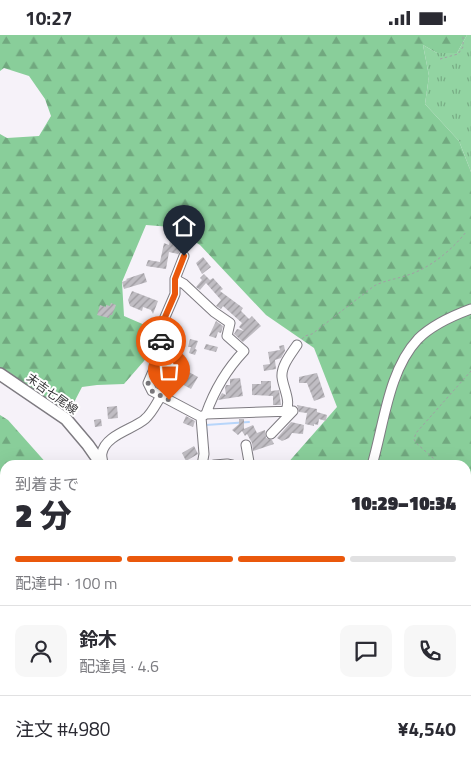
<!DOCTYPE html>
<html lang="ja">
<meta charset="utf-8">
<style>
body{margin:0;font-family:"Titillium Web","Noto Sans JP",sans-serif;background:#f7f7f7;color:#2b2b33;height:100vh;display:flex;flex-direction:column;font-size:19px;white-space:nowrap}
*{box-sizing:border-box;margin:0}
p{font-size:16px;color:#7c7c81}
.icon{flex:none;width:28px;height:28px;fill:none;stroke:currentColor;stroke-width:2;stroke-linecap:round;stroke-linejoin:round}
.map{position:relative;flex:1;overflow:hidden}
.sheet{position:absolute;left:0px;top:425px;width:471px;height:310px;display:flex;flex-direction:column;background:#fff;border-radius:15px 15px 0 0;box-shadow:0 5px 20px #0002}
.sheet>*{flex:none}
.pin{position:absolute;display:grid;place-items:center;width:42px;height:42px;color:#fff;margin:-51px -21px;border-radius:50% 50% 50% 0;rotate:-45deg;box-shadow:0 0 5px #0007}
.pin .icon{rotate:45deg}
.courier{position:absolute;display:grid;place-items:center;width:50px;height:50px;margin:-25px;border:4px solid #ea580c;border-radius:50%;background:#fff;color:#222;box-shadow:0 1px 6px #0007}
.head em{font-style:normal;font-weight:800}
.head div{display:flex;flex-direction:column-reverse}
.head{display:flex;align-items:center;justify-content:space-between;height:85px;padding:0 15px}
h1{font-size:32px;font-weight:800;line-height:38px}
.bar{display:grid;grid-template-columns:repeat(4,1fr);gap:8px 5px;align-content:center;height:60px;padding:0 15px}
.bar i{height:6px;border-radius:4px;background:#e1e1e2}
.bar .on{background:#ea580c}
.bar p{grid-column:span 4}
.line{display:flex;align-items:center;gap:12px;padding:0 15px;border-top:1px solid #e1e1e2}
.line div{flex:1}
.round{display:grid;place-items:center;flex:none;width:52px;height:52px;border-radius:10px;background:#f7f7f7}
.status{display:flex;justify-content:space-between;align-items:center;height:35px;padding:0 25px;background:#fff;direction:ltr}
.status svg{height:14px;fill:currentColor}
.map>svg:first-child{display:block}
.grass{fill:url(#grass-tufts)}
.forest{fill:url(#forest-firs)}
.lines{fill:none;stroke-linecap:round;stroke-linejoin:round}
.stream{stroke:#b7d5fa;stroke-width:2}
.building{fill:url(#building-hatch)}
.minor-casing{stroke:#7e7b81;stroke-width:11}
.major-casing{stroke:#7e7b81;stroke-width:14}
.highway-casing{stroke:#7e7b81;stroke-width:15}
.path{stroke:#a29fa4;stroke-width:1;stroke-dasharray:2.5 2.5;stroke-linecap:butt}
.minor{stroke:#fff;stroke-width:9}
.major{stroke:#fff;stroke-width:11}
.highway{stroke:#fff;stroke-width:12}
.done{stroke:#7a787c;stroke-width:5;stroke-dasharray:0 9}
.route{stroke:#ea580c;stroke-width:6}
.labels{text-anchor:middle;stroke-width:4;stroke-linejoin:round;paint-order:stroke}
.street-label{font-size:12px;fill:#373638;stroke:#fff}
</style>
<div class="status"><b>10:27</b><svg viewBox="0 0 49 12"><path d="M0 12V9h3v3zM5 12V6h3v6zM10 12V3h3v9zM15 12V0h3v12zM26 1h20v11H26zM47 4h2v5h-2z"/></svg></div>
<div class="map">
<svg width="471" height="735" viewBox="0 0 471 735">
<defs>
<pattern id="grass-tufts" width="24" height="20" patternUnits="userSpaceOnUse" patternTransform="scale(1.25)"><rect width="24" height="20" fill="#92d4a2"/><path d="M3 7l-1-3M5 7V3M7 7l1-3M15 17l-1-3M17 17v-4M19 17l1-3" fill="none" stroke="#78ad85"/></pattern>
<pattern id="forest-firs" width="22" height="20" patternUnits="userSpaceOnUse" patternTransform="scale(1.25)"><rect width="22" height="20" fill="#89ce9a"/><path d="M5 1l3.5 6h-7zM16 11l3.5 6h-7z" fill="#71a87f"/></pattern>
<pattern id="building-hatch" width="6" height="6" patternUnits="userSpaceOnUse" patternTransform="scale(1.25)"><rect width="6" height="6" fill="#c0bdc3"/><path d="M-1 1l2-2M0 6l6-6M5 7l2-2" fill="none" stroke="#9d9a9f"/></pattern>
</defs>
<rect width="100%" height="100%" fill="#f6f2f9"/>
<path class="grass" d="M467 0H471V137L459 106 425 69 429 41 423 10 437 18H457Z"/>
<path class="forest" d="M0 0H467L457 18H437L423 10 429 41 425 69 459 106 471 137V583H466V430H286L337 372 314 313 266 280 200 210 171 192 146 190 122 247 124 281 154 294 150 319 124 349 97 350 82 352 69 377 0 333V99L7 103 39 101 51 81 45 64 29 41 4 33 0 36Z
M0 380 8 385 48 430H5V499L0 511Z
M5 567V730H61L50 735H0V569Z
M466 622H471V735H366L362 730H466Z
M174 730H193L190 735H160Z"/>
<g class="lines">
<path class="stream" d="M207 404 206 390 249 387
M193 430 199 427
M0 520 5 515"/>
</g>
<path class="building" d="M170 206 181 209 180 212 183 213 178 219 169 217 166 234 146 231 148 225 160 227 164 208 169 210Z
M203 222 211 232 202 239 196 228Z
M144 238 147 247 124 254 122 247 127 245 126 244Z
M204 239 210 245 213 243 223 254 220 256 243 273 241 276 249 284 252 281 261 291 243 307 234 299 237 294 244 296 239 292 242 288 223 271 221 274 216 271 221 265 206 248 200 255 196 252 202 245 200 243Z
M132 256 158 266 153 279 151 275 143 272 142 276 130 271 128 265Z
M111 268 116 270 112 280H110L109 283 97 280 100 270 106 272V270L110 271Z
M216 286 223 291 221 298 218 297 216 303 209 301Z
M190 304 198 306 195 314 197 315 195 320 189 318 191 312H188Z
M206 309 218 312 216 317 204 314Z
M284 310 285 316 281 323 275 325 276 334 264 336 263 330 270 329 268 317 280 315 279 311Z
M187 336 198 342 191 354 180 348Z
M317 338 325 362 314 366 307 348H299V342Z
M240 343 243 361 218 365 222 358 226 360 225 353 226 350H230V344Z
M261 346H271V356L279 355 281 370H273V361L252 360V349H261Z
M297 370 317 374V377L327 380 326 386 319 384 318 390 314 389V391L305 389 307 378 299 377Z
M117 371 118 383 108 384 107 372Z
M186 381 195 386 193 392 183 388Z
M99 384H101L102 391 95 392 94 385Z
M239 384H244V394L253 390 257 398 265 395 266 403 272 405 274 409 253 416 252 408 247 399 245 401 242 396 238 400 232 395 239 389Z
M291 387 304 390 303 399 292 398 289 403 282 406 277 403Z
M194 411 198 419 186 426 182 418Z"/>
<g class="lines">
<g class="minor-casing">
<path id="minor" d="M184 221 175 244V259L162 289 161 318 148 348 152 356 201 382 204 419 202 430
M175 244 184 249 214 277 230 288 227 301 244 316C227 334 214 356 206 379
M285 377C292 367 283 353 282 342 281 331 291 319 297 310
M201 382 206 379 293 376
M271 399 293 376
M246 410 249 427 247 430
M103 430C103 426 101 421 102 418 105 400 134 394 145 384 152 378 156 369 161 361
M214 430 227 429 232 430
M372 430C384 390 388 336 418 304 432 290 452 281 471 274
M0 559H5"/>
</g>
<g class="major-casing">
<path id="major" d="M0 339 66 384 88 410 102 430
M266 730 269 735"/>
</g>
<g class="highway-casing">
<path id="highway" d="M466 598H471
M466 614 471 613
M82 735 91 730
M105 735 116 730
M138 735 153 730"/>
</g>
<path class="path" d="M440 24 458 19 463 12V0
M302 304 305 301 312 299 374 251C385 245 397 244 408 240 430 233 452 215 466 197
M441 430 416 408 414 404 416 398 471 336
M466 450 471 453"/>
<use href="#minor" class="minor"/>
<use href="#major" class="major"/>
<use href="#highway" class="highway"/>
</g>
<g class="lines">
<path class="done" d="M161 306V318L148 348 152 356 169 365"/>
<path class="route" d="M161 306 162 289 175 259V244L184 221"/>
</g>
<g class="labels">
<g class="street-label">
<text transform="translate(52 359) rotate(36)" y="4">末吉七尾線</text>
</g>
</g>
</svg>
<div class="pin" style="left:169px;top:365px;background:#ea580c"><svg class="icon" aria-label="bag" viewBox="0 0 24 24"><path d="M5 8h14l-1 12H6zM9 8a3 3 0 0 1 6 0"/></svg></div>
<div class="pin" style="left:184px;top:221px;background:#1f2937"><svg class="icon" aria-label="home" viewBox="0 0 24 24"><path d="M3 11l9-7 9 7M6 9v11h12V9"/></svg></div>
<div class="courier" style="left:161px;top:306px"><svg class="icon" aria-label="car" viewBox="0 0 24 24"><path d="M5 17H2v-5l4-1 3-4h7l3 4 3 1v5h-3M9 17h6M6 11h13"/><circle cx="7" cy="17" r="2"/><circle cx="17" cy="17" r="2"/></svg></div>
<section class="sheet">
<div class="head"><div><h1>2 分</h1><p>到着まで</p></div><em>10:29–10:34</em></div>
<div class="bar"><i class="on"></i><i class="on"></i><i class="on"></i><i></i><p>配達中 · 100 m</p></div>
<div class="line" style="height:90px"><a class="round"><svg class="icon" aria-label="person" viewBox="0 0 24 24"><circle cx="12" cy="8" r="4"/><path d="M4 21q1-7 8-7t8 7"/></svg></a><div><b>鈴木</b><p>配達員 · 4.6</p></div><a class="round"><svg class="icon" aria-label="chat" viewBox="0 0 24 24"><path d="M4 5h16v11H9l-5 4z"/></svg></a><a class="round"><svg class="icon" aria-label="phone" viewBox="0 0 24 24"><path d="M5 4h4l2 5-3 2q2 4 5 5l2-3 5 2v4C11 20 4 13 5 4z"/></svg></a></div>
<div class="line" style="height:65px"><div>注文 #4980</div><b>¥4,540</b></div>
</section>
</div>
